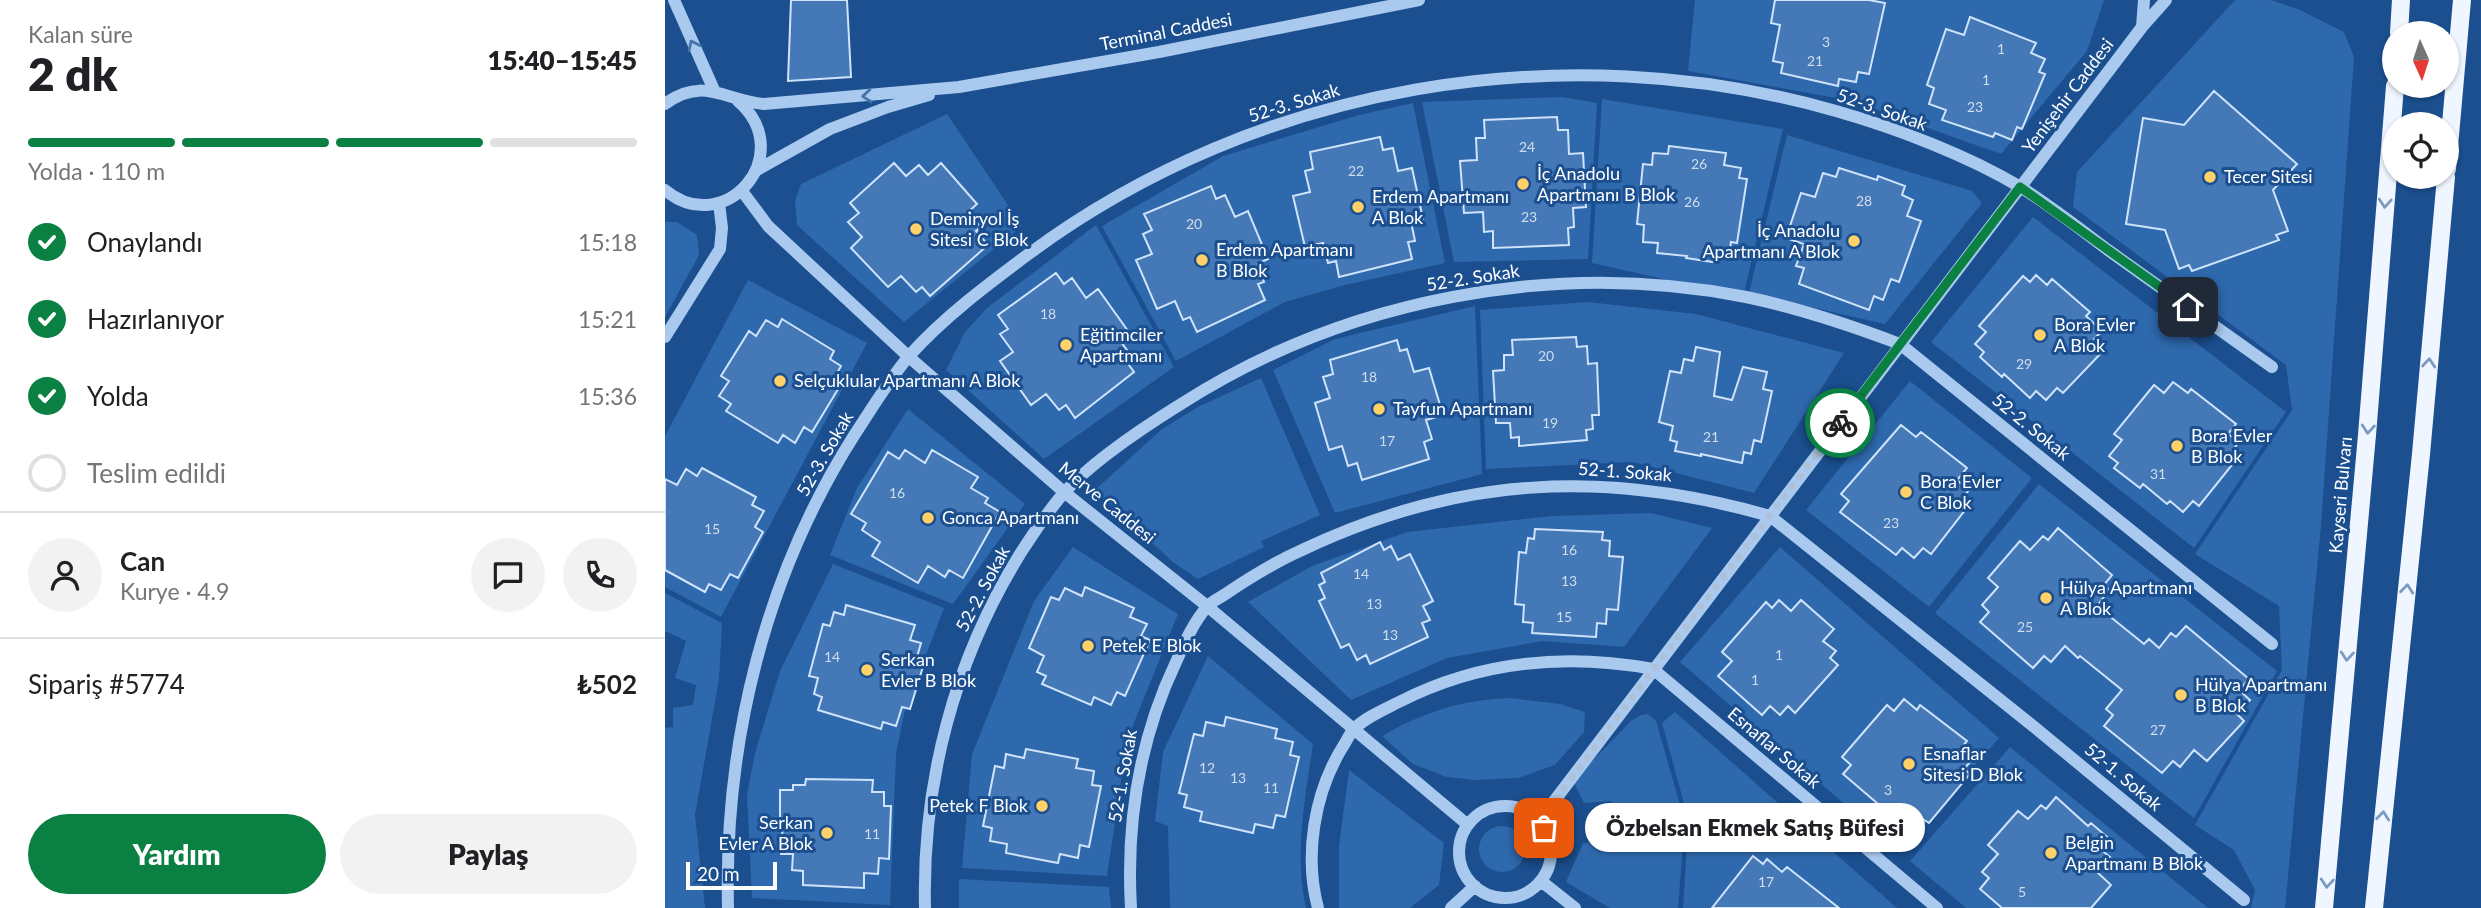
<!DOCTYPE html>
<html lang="tr">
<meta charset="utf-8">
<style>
body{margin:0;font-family:Lato,sans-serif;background:#f2f2f2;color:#202124;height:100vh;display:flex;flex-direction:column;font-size:26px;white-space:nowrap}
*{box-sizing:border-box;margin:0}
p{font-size:23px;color:#757577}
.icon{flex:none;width:38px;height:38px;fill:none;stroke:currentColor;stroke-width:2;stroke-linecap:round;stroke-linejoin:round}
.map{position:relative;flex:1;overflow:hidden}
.drawer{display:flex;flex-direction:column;background:#fff;width:665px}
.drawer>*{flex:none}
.needle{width:46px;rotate:177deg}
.controls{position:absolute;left:1717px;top:21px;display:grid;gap:14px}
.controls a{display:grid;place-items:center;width:77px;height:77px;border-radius:50%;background:#fff;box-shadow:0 2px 5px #0004;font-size:35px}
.scale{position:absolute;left:21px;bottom:18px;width:91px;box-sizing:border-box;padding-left:7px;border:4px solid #fff;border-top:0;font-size:19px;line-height:24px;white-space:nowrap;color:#fff;-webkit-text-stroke:5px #1b4f8f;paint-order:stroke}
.pin{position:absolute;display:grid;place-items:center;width:60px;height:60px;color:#fff;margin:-30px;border-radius:14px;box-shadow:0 4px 10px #0006}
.courier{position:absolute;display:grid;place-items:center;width:70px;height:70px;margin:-35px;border:5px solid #0b8043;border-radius:50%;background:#fff;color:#222;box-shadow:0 2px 9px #0007}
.bubble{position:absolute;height:49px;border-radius:24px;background:#fff;box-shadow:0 2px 5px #0004;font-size:23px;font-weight:800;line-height:49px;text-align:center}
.head em{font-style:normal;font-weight:800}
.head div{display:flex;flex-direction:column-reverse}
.head{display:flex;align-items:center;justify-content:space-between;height:119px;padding:0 28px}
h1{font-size:46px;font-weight:800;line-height:52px}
.bar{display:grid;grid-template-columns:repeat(4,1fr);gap:10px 7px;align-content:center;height:84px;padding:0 28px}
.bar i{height:9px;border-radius:5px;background:#e0e0e0}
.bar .current{background:#0b8043}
.bar p{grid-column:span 4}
.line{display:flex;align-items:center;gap:18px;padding:0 28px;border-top:2px solid #e0e0e0}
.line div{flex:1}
.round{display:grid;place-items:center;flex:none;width:74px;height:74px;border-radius:37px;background:#f2f2f2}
ol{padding:0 28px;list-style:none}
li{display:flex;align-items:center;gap:21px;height:77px}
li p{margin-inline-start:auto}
li .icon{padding:7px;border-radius:50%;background:#0b8043;color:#fff;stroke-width:4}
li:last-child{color:#757577}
li i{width:38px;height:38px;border:4px solid #e0e0e0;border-radius:50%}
.cta{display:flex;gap:14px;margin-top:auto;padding:14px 28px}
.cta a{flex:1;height:80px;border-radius:42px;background:#0b8043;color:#fff;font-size:28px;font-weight:800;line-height:80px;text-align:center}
.cta a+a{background:#f2f2f2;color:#202124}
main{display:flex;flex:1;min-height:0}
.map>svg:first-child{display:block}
.green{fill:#2e69ad}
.building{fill:#4478b7;stroke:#cfe3fa;stroke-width:2}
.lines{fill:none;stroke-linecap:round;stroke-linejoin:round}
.minor{stroke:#a9c9ee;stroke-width:12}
.major{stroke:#f0f6ff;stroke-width:18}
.oneway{stroke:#4674ac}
.oneway2{stroke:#7b9ac1}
.done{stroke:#afc1d8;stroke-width:7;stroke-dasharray:0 12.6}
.route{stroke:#0b8043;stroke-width:9}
.poi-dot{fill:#ffd166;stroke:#1b4f8f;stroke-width:2.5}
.labels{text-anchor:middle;stroke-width:6;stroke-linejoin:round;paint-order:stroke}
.number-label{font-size:14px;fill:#d0dded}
.street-label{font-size:18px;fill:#fff;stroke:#1b4f8f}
.poi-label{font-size:18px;fill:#fff;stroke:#1b4f8f;text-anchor:start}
</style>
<main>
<section class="drawer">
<div class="head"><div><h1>2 dk</h1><p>Kalan süre</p></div><em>15:40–15:45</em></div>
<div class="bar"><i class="current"></i><i class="current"></i><i class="current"></i><i></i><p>Yolda · 110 m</p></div>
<ol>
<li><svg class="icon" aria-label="check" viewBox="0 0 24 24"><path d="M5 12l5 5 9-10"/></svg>Onaylandı<p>15:18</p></li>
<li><svg class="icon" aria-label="check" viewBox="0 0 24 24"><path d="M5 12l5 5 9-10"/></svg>Hazırlanıyor<p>15:21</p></li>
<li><svg class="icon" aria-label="check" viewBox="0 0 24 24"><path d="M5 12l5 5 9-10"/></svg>Yolda<p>15:36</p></li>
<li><i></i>Teslim edildi</li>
</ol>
<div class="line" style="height:126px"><a class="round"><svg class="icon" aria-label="person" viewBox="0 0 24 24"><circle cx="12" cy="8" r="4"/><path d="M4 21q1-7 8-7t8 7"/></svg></a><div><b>Can</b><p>Kurye · 4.9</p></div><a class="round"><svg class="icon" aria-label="chat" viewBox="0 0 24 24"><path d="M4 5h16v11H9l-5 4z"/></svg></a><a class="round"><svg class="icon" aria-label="phone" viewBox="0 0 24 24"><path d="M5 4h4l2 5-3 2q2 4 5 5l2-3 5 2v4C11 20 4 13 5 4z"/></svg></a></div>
<div class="line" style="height:91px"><div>Sipariş #5774</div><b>₺502</b></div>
<div class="cta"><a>Yardım</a><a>Paylaş</a></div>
</section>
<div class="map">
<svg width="1816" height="908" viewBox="0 0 1816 908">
<rect width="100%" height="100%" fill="#1b4f8f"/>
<path class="green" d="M1030 0H1439L1422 51 1336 154 1187 101 1023 71Z
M1570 0H1606L1635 10 1679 32 1689 57 1656 525 1620 908H1586L1590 890 1569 850 1530 825 1617 670 1614 606 1530 554 1627 410 1621 365 1408 207 1412 172Z
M897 97 932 103 923 259 789 262 757 102Z
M937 99 1118 129 1078 297 927 263Z
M748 103 780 263 680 285 620 302 511 361 437 226 558 156 694 115Z
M282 114 357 226 239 322 132 225 130 201 136 184Z
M1122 135 1307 191 1317 203 1220 324 1084 293Z
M1368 217 1621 412 1529 548 1266 342Z
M0 222H12L32 235 34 255 0 317Z
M431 225 509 367 379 459 281 370 300 332 322 308Z
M83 280 202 343 56 617 0 587V436Z
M923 302 1031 314 1179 353 1089 493 968 462 821 469 815 310Z
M810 306 817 474 670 513 608 370 670 339Z
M596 378 655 515 596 541 599 547 533 579 509 563 430 490 497 429 533 407Z
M1245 381 1367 478 1264 607 1141 510Z
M243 409 360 504 288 604 165 555 192 488Z
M1374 484 1612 671 1529 818 1270 613Z
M986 513 1047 528 959 647 878 641 782 658 686 700 583 602 647 566 742 532 887 516Z
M408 547 513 614 462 740 442 876 297 868 307 754 369 601Z
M1115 547 1334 738 1235 852 1015 662Z
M168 564 279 608 240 710 231 753 225 905 87 898 82 795 90 753 115 671Z
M0 593 57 623 54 679 30 815 40 908H0V728L8 727V708L28 705 31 685 10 678 21 641 0 631Z
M543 656 648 744C640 799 629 853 641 908H505L503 826 490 821 498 752Z
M844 698 895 704 920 712 919 732 890 765 853 778 811 780 782 777 748 764 717 736C758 712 797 700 844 698Z
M1010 712 1232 908H1018L1022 844 1020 807 997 723Z
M983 714 991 721 1016 808 1018 844 1013 908H945L901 882 918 843 950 840 946 801 919 803 908 781 966 721 976 715Z
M1345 747 1543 908H1301L1245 861Z
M684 770 779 843 774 885 745 908H674V846Z
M814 849a23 23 0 1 1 46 0a23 23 0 1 1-46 0Z
M294 879 444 887 446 908H294Z"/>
<path class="building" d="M126 0H182L186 77 123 81Z
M1110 0H1204L1220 3 1204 74 1193 72 1191 82 1174 79 1173 86 1116 73 1118 63 1108 61 1115 25 1106 23Z
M1305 17 1371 43 1366 53 1380 59 1374 72 1380 74 1357 129 1352 127 1347 140 1330 133 1328 137 1277 120 1281 110 1264 104 1269 88 1262 85 1281 29 1299 35Z
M1549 91 1632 164 1608 190 1623 231 1611 235 1614 240 1527 271 1524 265 1514 269 1500 230 1461 224 1478 118 1519 125Z
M892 117 893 130H903L904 154 918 153 921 207 908 208 909 227 903 228 904 245 828 248V231L819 232 818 212 799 213 795 161 812 160 811 138H820L819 120Z
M715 137 718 150 728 148 733 171 747 168 758 219 746 222 750 241 743 242 747 259 674 277 671 261 663 263 658 243 640 247 628 196 645 192 640 171 648 169 645 152Z
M1004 146 1061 153 1059 165 1076 168 1074 178 1082 179 1072 243 1066 242 1064 256 1049 254 1048 262 1021 258 1022 256 992 253 993 243 978 242 979 225 972 224 978 164 987 165 988 153 1003 154Z
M229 163 241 176 254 165 263 175 276 163 312 204 303 212 316 227 311 231 323 245 265 296 257 287 251 292 236 276 223 287 186 248 197 237 183 222 194 213 185 203Z
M1174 168 1212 180 1213 176 1240 186 1237 195 1248 200 1242 216 1256 221 1234 282 1226 279 1218 300 1209 296 1204 310 1134 284 1139 268 1131 266 1139 244 1121 238 1136 193 1150 197 1158 173 1171 177Z
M546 186 551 199 560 195 570 217 583 211 603 259 592 264 599 282 593 284 600 300 532 332 525 317 518 320 510 301 492 309 471 260 487 254 478 234 487 230 479 214Z
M391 273 399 284 407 278 421 298 433 289 463 331 453 338 465 354 459 358 469 372 410 418 401 405 394 410 381 394 366 405 335 361 348 352 335 334 343 329 333 315Z
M1371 275 1382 285 1387 279 1425 312 1421 316 1437 331 1429 339 1440 349 1398 393 1392 388 1381 400 1371 391 1365 398 1339 374 1337 377 1315 357 1319 352 1310 344 1321 332 1314 326 1358 276 1365 282Z
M117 319 169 351 165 359 176 366 167 382 175 386 147 432 139 427 130 443 118 435 113 443 61 411 66 404 54 396 64 381 56 376 84 331 91 336 101 320 113 327Z
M911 337 912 347 922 346 923 364 932 363 934 415H927L928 429 921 430 922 440 854 446V437L846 438 845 423H831L828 371 839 370V355H848L847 340Z
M732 340 735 351 742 349 749 372 764 368 778 415 761 420 767 439 759 442 764 459 697 480 692 463 683 466 677 446 664 450 650 403 665 398 658 377 668 374 665 360Z
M1031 347 1055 352 1049 396 1067 400 1078 367 1102 372 1098 389 1107 391 1096 442 1089 440 1086 454 1079 452 1077 463 1036 454V456L1010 451 1012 442 1005 440 1008 426 994 422 1005 371 1016 373 1019 359 1028 361Z
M1508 382 1523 393 1526 389 1571 424 1563 434 1574 442 1568 450 1575 455 1534 506 1528 501 1518 512 1505 501 1502 504 1478 484 1475 488 1449 468 1453 463 1444 456 1457 440 1449 434 1489 385 1499 393Z
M1236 425 1251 437 1256 432 1302 468 1292 480 1304 490 1296 500 1304 505 1266 554 1258 548 1249 558 1237 548 1231 555 1175 512 1184 501 1176 494Z
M240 450 260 463 267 450 313 477 306 488 323 498 320 503 335 512 298 578 284 570 280 577 263 566 253 583 207 556 215 542 197 530 201 523 186 514 223 452 234 459Z
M37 468 91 497 87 505 99 511 90 527 98 532 73 578 65 574 56 590 44 584 40 592 0 570V479L12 485 21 469 32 476Z
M1393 528 1447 575 1439 585 1444 590 1432 606 1479 644 1484 639 1494 648 1506 633 1511 637 1521 626 1584 679 1574 690 1585 700 1572 714 1579 721 1542 761 1529 750 1515 767 1508 761 1497 773 1439 726 1448 715 1441 709 1457 690 1415 656 1413 658 1400 646 1386 662 1379 656 1368 668 1315 622 1324 612 1317 605 1333 587 1323 578 1355 541 1365 550 1378 536 1383 540Z
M870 529 938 532 937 540 945 541 944 556 958 557 953 610 942 609 941 624 932 623 931 637 867 633 868 623 858 622 859 605 850 604 854 552 861 553 863 538 869 539Z
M715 542 719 550 726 546 733 560 745 554 768 601 758 606 765 620 757 623 763 637 705 664 701 655 692 660 684 644 676 648 654 601 660 598 654 585 660 582 656 573Z
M420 587 469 608 465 617 482 624 476 636 485 640 460 696 452 692 446 705 429 697 426 705 377 684 381 676 372 672 379 656 364 648 386 597 394 600 400 588 417 596Z
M1114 600 1126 611 1136 600 1169 629 1158 641 1171 651 1165 658 1173 665 1130 713 1123 706 1115 715 1105 706 1097 715 1053 676 1067 661 1057 652 1101 602 1107 608Z
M181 605 250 625 245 640 256 643 252 657 260 660 245 709 237 707 231 726 218 722 216 729 153 710 157 697 149 694 153 678 144 676 158 624 165 626 169 612 179 615Z
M1239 699 1252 710 1255 705 1302 741 1293 752 1305 762 1299 769 1305 774 1264 823 1256 818 1249 826 1237 816 1233 821 1178 774 1186 765 1177 757 1222 705 1229 711Z
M561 717 612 729 610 738 628 742 625 755 634 757 627 786 620 817 611 815 608 828 590 824 588 833 535 821 537 812 519 807 522 795 514 793 529 734 538 736 541 722 559 726Z
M361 749 413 759 411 768 429 771 427 785 436 786 424 847 415 845 413 858 395 854 393 863 341 853 342 844 325 841 327 828 318 826 330 766 339 768 341 754 359 758Z
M141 779 208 780 207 792H219V806H226L224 859 214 858 213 874 199 873V888L138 885V871L127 870 128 854H116L118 822H115V790H128V785H140Z
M1391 797 1423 826 1426 823 1448 842 1439 852 1445 857 1432 872 1446 885 1426 908H1337L1315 889 1324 878 1317 872 1333 854 1323 845 1353 811 1363 819 1376 805 1381 809Z
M1088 856 1098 864 1102 859 1117 872 1122 867 1174 908H1047Z"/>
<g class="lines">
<path class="minor" d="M9 0 49 90
M1477 27 1479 0
M0 104C37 76 59 100 99 104L294 87 494 52 754 0
M92 170 165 129 223 107 264 95
M0 190C60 240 134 154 73 101
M77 191 103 226 244 357 399 492 542 606 803 825
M0 337 55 249 57 228 54 203
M794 852a46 46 0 1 1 92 0a46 46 0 1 1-92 0Z
M874 821 1477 27 1501 0
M876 881 910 908
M63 908C59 742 100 575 190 434 207 408 224 380 244 356 279 317 323 284 365 253 594 84 898 33 1171 111 1231 128 1304 156 1357 188 1387 207 1415 229 1443 250 1498 289 1552 328 1607 367
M260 908C257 783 289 661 355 554 368 534 382 512 398 494 427 461 479 427 516 404 680 299 889 259 1081 297 1134 308 1185 325 1235 344L1607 644
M466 908C461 822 474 740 511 662 519 644 529 621 542 607 546 602 554 598 559 595 584 578 610 562 637 550 793 476 940 469 1105 516L1368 726 1579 900
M653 908C639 856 649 794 677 748 681 742 684 735 688 730 699 718 720 709 734 702 814 661 900 653 988 669L1272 908
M786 908 810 886"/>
<path class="major" d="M1734 33 1736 0
M1782 169 1797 0
M1659 908 1702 435 1730 86
M1709 908 1756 454 1781 177"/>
</g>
<defs><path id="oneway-chevron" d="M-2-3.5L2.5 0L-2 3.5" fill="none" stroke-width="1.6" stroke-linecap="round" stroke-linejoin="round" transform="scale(1.75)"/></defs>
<g class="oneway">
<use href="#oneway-chevron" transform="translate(28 45) rotate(-116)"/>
<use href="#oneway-chevron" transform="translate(202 96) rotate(175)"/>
</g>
<g class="oneway2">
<use href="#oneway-chevron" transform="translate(1720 203) rotate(94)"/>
<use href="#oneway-chevron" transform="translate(1764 363) rotate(-85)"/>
<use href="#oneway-chevron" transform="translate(1703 429) rotate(95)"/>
<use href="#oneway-chevron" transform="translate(1742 589) rotate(-84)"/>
<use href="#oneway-chevron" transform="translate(1682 656) rotate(95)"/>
<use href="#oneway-chevron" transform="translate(1718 816) rotate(-84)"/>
<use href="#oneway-chevron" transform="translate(1662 883) rotate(95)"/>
</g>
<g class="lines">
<path class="done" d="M879 828 874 821 1175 423"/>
<path class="route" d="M1175 423 1355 187 1523 307"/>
</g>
<g class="poi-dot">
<circle cx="1545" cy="177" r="7"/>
<circle cx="858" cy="184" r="7"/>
<circle cx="693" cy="207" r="7"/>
<circle cx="251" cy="229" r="7"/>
<circle cx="1189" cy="241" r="7"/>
<circle cx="537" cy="260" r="7"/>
<circle cx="1375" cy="335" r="7"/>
<circle cx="401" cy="345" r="7"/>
<circle cx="115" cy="381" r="7"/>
<circle cx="714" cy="409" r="7"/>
<circle cx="1512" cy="446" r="7"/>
<circle cx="1241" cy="492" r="7"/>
<circle cx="263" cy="518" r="7"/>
<circle cx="1381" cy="598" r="7"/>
<circle cx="423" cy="646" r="7"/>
<circle cx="202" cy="670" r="7"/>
<circle cx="1516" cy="695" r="7"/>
<circle cx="1244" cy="764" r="7"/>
<circle cx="377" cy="806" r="7"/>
<circle cx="162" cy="833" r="7"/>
<circle cx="1386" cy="853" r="7"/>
</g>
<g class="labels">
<g class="number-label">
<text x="1161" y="47">3</text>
<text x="1336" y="54">1</text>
<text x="1150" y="66">21</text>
<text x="1321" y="85">1</text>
<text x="1310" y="112">23</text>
<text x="862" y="152">24</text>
<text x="1034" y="169">26</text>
<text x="691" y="176">22</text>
<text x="1199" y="206">28</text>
<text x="1027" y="207">26</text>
<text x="864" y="222">23</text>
<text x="529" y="229">20</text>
<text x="383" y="319">18</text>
<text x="881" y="361">20</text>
<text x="1359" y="369">29</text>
<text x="704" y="382">18</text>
<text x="885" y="428">19</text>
<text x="1046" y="442">21</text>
<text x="722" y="446">17</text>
<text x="1493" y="479">31</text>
<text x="232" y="498">16</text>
<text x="1226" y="528">23</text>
<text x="47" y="534">15</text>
<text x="904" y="555">16</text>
<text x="696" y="579">14</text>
<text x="904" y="586">13</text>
<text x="709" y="609">13</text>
<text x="899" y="622">15</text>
<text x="1360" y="632">25</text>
<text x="725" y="640">13</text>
<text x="1114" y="660">1</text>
<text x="167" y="662">14</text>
<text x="1090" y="685">1</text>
<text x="1493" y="735">27</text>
<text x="542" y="773">12</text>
<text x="573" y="783">13</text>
<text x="606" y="793">11</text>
<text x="1223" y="795">3</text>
<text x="207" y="839">11</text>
<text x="1101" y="887">17</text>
<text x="1357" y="897">5</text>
</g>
<g class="street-label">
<text transform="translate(501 32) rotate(-11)" y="6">Terminal Caddesi</text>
<text transform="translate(1403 96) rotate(-53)" y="6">Yenişehir Caddesi</text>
<text transform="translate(629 103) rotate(-17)" y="6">52-3. Sokak</text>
<text transform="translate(1217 110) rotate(19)" y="6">52-3. Sokak</text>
<text transform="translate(808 278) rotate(-9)" y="6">52-2. Sokak</text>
<text transform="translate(1366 427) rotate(39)" y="6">52-2. Sokak</text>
<text transform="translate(160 454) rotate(-60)" y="6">52-3. Sokak</text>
<text transform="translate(960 472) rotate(4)" y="6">52-1. Sokak</text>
<text transform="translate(1676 495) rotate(-85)" y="6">Kayseri Bulvarı</text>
<text transform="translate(442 503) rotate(39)" y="6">Merve Caddesi</text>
<text transform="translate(318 589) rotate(-62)" y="6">52-2. Sokak</text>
<text transform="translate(1109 748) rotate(40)" y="6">Esnaflar Sokak</text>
<text transform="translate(458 776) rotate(-80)" y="6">52-1. Sokak</text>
<text transform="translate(1458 777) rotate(40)" y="6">52-1. Sokak</text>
</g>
<g class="poi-label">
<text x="872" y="180">İç Anadolu<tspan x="872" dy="21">Apartmanı B Blok</tspan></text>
<text x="1559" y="183">Tecer Sitesi</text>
<text x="707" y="203">Erdem Apartmanı<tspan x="707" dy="21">A Blok</tspan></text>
<text x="265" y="225">Demiryol İş<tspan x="265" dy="21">Sitesi C Blok</tspan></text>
<text x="1175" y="237" text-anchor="end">İç Anadolu<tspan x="1175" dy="21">Apartmanı A Blok</tspan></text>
<text x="551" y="256">Erdem Apartmanı<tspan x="551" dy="21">B Blok</tspan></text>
<text x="1389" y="331">Bora Evler<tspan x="1389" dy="21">A Blok</tspan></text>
<text x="415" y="341">Eğitimciler<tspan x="415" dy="21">Apartmanı</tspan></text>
<text x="129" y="387">Selçuklular Apartmanı A Blok</text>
<text x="728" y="415">Tayfun Apartmanı</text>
<text x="1526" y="442">Bora Evler<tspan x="1526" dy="21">B Blok</tspan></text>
<text x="1255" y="488">Bora Evler<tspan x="1255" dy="21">C Blok</tspan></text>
<text x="277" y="524">Gonca Apartmanı</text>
<text x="1395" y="594">Hülya Apartmanı<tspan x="1395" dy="21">A Blok</tspan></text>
<text x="437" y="652">Petek E Blok</text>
<text x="216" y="666">Serkan<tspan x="216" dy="21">Evler B Blok</tspan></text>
<text x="1530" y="691">Hülya Apartmanı<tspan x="1530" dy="21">B Blok</tspan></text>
<text x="1258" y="760">Esnaflar<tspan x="1258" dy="21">Sitesi D Blok</tspan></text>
<text x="363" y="812" text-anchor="end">Petek F Blok</text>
<text x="148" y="829" text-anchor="end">Serkan<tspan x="148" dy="21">Evler A Blok</tspan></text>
<text x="1400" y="849">Belgin<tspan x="1400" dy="21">Apartmanı B Blok</tspan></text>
</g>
</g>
</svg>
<div class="controls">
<a><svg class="needle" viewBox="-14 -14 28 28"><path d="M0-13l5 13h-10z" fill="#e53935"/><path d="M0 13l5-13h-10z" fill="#757577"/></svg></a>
<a><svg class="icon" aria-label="locate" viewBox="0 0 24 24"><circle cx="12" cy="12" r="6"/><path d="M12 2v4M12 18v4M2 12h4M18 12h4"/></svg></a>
</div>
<div class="scale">20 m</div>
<div class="pin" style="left:879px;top:828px;background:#ea580c"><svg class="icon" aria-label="bag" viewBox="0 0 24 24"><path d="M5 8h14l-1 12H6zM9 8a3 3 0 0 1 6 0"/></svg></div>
<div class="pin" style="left:1523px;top:307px;background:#1f2937"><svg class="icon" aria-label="home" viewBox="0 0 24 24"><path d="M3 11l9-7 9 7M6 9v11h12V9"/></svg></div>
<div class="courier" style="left:1175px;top:423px"><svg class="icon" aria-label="bike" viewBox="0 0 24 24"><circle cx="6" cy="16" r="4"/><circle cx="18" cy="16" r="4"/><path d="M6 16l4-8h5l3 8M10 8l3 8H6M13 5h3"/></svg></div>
<div class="bubble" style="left:920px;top:803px;width:340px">Özbelsan Ekmek Satış Büfesi</div>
</div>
</main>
